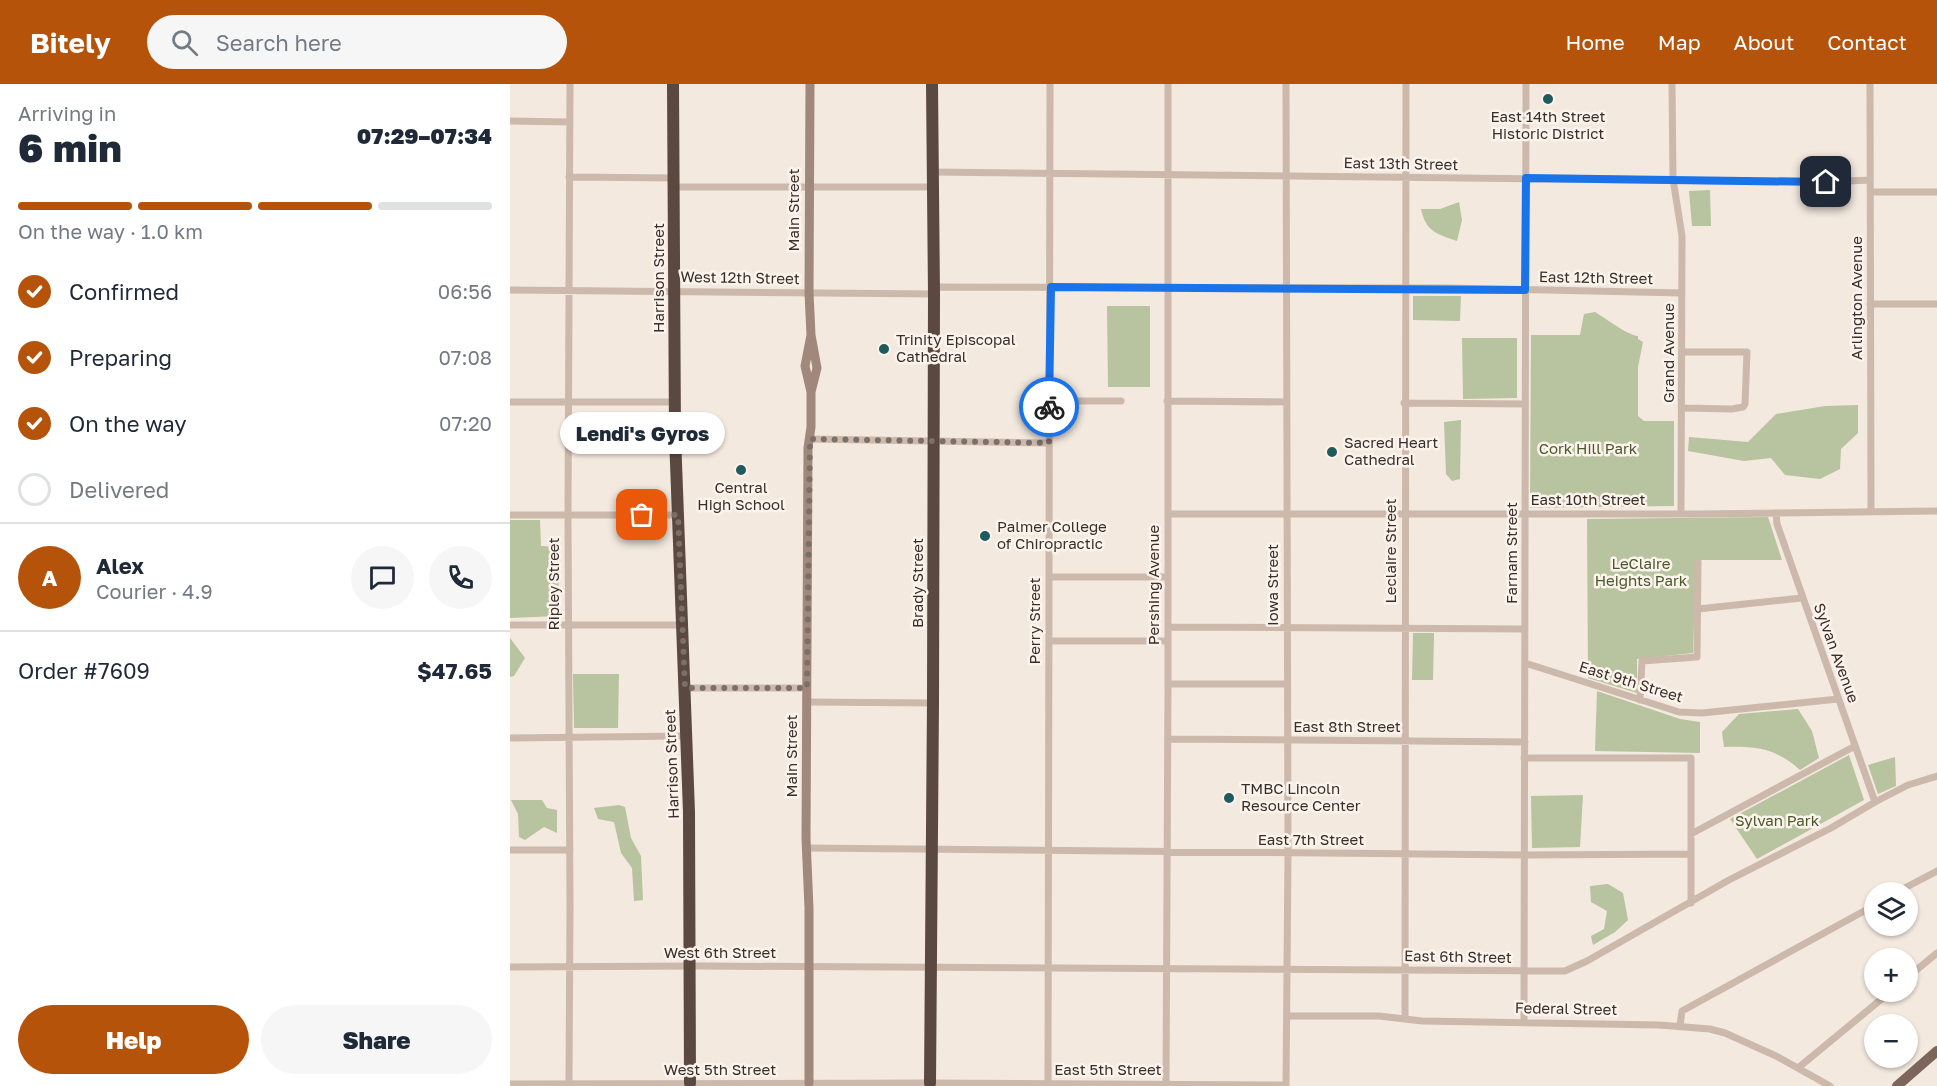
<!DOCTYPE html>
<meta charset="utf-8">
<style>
body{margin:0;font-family:"Golos Text",sans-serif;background:#f6f6f7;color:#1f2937;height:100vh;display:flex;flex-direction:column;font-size:22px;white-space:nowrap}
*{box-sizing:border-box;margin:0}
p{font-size:20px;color:#747a83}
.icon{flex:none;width:33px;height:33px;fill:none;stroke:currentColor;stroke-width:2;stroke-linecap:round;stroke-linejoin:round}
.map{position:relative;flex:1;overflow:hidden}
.side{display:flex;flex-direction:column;background:#fff;width:510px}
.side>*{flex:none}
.buttons{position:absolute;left:1354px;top:798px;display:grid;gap:12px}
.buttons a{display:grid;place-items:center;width:54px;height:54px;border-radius:50%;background:#fff;box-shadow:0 2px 4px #0004;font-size:30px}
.pin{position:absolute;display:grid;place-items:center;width:51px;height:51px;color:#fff;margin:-26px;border-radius:12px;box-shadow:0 3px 9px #0006}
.courier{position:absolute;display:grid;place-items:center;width:60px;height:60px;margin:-30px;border:4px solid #1a73e8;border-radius:50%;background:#fff;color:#222;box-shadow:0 2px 8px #0007}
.bubble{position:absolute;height:42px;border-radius:21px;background:#fff;box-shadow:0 2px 4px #0004;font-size:20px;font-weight:800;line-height:42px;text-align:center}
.headline em{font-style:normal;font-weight:800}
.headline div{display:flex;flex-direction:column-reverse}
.headline{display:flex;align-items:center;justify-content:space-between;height:102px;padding:0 18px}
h1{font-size:39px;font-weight:800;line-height:45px}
.bar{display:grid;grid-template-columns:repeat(4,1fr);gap:9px 6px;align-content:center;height:72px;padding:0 18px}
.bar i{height:8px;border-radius:4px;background:#e0e1e3}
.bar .selected{background:#b45309}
.bar p{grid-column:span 4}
.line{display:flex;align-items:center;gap:15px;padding:0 18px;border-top:2px solid #e0e1e3}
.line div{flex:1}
.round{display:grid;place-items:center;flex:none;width:63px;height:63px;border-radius:32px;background:#f6f6f7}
ol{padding:0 18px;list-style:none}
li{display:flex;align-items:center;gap:18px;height:66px}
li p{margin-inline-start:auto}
li .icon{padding:6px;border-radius:50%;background:#b45309;color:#fff;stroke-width:4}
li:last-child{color:#747a83}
li i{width:33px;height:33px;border:3px solid #e0e1e3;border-radius:50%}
.cta{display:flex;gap:12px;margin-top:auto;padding:12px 18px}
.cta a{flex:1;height:69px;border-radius:36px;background:#b45309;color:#fff;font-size:24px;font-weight:800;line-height:69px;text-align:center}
.cta a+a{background:#f6f6f7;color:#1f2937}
header{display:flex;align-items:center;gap:36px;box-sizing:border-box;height:84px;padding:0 30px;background:#b45309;color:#fff}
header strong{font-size:28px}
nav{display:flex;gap:33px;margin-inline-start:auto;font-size:21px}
.search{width:420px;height:54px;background:#f6f6f7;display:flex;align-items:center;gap:15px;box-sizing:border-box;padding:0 21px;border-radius:33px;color:#747a83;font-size:22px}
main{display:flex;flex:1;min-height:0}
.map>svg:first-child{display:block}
.green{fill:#b8c39f}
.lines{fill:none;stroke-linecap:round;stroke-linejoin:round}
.street{stroke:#ccb9ab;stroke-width:7}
.secondary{stroke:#a0887c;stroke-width:9}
.primary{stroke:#7c655b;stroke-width:10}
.highway{stroke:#5b4841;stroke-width:12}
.done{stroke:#7b6f69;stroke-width:6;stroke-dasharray:0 10.8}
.route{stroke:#1a73e8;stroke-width:8}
.poi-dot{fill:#1f5b5c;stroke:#fbf3ec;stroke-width:2}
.labels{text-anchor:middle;stroke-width:5;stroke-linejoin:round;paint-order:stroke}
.poi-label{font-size:15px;fill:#3a2e2a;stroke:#fbf3ec;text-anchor:start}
.street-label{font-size:15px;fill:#3a2e2a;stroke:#fbf3ec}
.park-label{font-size:15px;fill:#4a592d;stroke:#fbf3ec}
</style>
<header>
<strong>Bitely</strong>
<div class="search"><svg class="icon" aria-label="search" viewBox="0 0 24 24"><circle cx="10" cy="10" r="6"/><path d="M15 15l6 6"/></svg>Search here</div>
<nav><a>Home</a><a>Map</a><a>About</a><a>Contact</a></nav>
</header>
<main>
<section class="side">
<div class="headline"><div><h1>6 min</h1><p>Arriving in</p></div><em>07:29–07:34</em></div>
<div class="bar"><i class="selected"></i><i class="selected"></i><i class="selected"></i><i></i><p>On the way · 1.0 km</p></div>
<ol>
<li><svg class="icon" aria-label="check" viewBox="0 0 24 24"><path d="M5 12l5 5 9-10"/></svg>Confirmed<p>06:56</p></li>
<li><svg class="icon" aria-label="check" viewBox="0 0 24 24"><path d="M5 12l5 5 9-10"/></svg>Preparing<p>07:08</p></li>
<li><svg class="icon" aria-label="check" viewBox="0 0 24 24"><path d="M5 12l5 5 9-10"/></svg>On the way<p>07:20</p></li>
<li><i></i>Delivered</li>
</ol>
<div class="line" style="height:108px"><b class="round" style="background:#b45309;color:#fff">A</b><div><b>Alex</b><p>Courier · 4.9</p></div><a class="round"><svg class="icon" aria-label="chat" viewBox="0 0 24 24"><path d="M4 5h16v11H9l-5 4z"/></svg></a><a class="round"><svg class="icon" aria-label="phone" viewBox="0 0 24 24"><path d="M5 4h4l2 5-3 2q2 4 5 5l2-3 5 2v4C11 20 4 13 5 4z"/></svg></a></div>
<div class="line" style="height:78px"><div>Order #7609</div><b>$47.65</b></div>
<div class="cta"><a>Help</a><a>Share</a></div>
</section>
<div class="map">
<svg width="1427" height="1002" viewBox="0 0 1427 1002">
<rect width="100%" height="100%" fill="#f3e9df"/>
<path class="green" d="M1200 106 1201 142H1182L1179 107Z
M949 118 952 136 947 157C927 150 916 148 911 125H930Z
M903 212H951L950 237 903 236Z
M597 222H640V303H598Z
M1085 228C1095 234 1119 252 1128 252V255L1133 258 1128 283V332L1134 337H1164V422L1020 424 1021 251H1070L1074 230Z
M952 254H1007V314L953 315Z
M1348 321V349L1331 365 1330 385 1310 395 1275 391 1261 374 1234 377 1178 367 1179 353 1238 358 1266 330 1315 322Z
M951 336 950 395 942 397 936 390 934 338Z
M1258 433 1272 476H1186L1183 569 1127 575V609L1078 594 1077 435Z
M0 436H30L31 462 48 463 49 532 0 534Z
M903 549H924L923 596H902Z
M0 554 15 574 4 592 0 593Z
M63 590H109L108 644H64Z
M1087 607 1170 635 1190 638V669L1085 667Z
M1288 625 1302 647 1309 674 1290 686C1266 664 1246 662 1214 663L1212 648 1229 630Z
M1339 671 1354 716 1247 775 1220 735Z
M1385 673 1386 702 1368 710 1358 681Z
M1073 711 1070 763 1022 764 1021 712Z
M1 716H32L37 724 47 726V749L34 743 15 756 9 753 8 730Z
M109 721 115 723 121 754 131 772 133 816 124 817 122 784 111 769 104 738 88 735 84 724Z
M1098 800 1113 809 1118 836 1105 848 1083 861 1081 852 1094 845 1097 827 1081 818 1080 802Z"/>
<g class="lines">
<path class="street" d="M776 0 778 769 776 1002
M1162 0 1163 95 1172 152 1171 430
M1360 0 1361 428
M0 37 60 38
M421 88 1315 98 1360 96
M59 93 164 94
M163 103H422
M1360 108H1427
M424 203 939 204 1172 209
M0 206 424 210
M1360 220H1427
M539 317H611
M657 317 777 318
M0 318H164
M894 319 1015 320
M1172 324 1222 325 1233 323 1235 320 1237 268H1173
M300 355 539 359
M1266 429 1267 440 1365 718
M658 430H1189L1427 427
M0 431H168
M539 493H658
M1188 525 1292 514
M0 541H173
M658 543 1015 545
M539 557H658
M1015 579 1169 628 1192 629 1328 615
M658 600H776
M175 604H297
M1130 616 1132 577 1187 573 1188 478
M297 618 423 619
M0 654 175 652
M658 655 1015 658
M1014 674H1181V819
M1181 750 1345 662
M298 764 1015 771 1181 770
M0 766H60
M1387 808 1427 787
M0 883 189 882 1055 887 1077 877 1219 796 1321 744 1365 718 1398 701 1427 692
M1398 893 1427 869
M777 932H869L912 937 1149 941 1200 945 1215 949 1266 972 1320 1002
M895 935 896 0
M1014 937 1016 0
M1170 941 1172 927 1365 821
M1288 984 1380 908
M59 999 60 822 58 431 60 0
M0 1000 420 999 776 1001
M538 1002 540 0
M656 1002 658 600V0"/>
<path class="secondary" d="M300 0 299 209 301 251 307 284 301 308 295 282 301 251
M299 999V824L296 755 298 364 301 343V308"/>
<path class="primary" d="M1387 1002 1427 967"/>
<path class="highway" d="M163 0 165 352 179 728 180 999
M420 999 423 619 424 210 422 0"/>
</g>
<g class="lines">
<path class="done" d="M132 431H168L175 604H297L300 355 539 359V323"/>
<path class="route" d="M539 323 541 203 1015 206 1016 94 1316 98"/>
</g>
<g class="poi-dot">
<circle cx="1038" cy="15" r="6"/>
<circle cx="374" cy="265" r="6"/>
<circle cx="822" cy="368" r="6"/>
<circle cx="231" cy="386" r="6"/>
<circle cx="475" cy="452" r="6"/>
<circle cx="719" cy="714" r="6"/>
</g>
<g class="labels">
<g class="poi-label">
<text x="1038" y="38" text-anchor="middle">East 14th Street<tspan x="1038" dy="17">Historic District</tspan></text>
<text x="386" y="261">Trinity Episcopal<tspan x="386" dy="17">Cathedral</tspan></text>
<text x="834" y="364">Sacred Heart<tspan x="834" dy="17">Cathedral</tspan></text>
<text x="231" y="409" text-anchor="middle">Central<tspan x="231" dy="17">High School</tspan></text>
<text x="487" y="448">Palmer College<tspan x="487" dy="17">of Chiropractic</tspan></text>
<text x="731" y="710">TMBC Lincoln<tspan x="731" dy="17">Resource Center</tspan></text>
</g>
<g class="street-label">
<text transform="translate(891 80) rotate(1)" y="5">East 13th Street</text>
<text transform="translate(284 126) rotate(-90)" y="5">Main Street</text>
<text transform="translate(149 194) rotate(-90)" y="5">Harrison Street</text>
<text transform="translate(230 194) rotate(1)" y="5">West 12th Street</text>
<text transform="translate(1086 194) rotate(1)" y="5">East 12th Street</text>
<text transform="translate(1347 214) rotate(-90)" y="5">Arlington Avenue</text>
<text transform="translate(1159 269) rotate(-90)" y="5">Grand Avenue</text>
<text x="1078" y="421">East 10th Street</text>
<text transform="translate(881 467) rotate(-90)" y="5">Leclaire Street</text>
<text transform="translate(1002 469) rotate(-90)" y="5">Farnam Street</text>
<text transform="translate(408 499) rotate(-90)" y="5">Brady Street</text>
<text transform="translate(44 500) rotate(-90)" y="5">Ripley Street</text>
<text transform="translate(644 501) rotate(-90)" y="5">Pershing Avenue</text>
<text transform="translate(763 501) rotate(-90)" y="5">Iowa Street</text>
<text transform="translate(525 537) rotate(-90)" y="5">Perry Street</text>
<text transform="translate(1326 569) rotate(70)" y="5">Sylvan Avenue</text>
<text transform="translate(1121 598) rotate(17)" y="5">East 9th Street</text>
<text x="837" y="648">East 8th Street</text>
<text transform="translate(282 672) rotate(-90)" y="5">Main Street</text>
<text transform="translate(162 680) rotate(-92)" y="5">Harrison Street</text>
<text x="801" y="761">East 7th Street</text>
<text x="210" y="874">West 6th Street</text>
<text transform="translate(948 873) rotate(1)" y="5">East 6th Street</text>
<text transform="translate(1056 925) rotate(1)" y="5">Federal Street</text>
<text x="210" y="991">West 5th Street</text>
<text x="598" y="991">East 5th Street</text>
</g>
<g class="park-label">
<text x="1078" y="370">Cork Hill Park</text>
<text x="1131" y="485">LeClaire<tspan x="1131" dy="17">Heights Park</tspan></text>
<text x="1267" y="742">Sylvan Park</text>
</g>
</g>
</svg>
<div class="buttons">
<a><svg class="icon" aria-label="layers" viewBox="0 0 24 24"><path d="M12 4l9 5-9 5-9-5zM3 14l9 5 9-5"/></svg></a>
<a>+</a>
<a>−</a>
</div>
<div class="pin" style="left:132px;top:431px;background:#ea580c"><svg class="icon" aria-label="bag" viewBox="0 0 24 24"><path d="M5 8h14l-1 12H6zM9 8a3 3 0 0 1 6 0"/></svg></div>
<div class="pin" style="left:1316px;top:98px;background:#1f2937"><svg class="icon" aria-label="home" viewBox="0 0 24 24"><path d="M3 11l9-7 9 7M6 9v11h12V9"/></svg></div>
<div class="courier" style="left:539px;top:323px"><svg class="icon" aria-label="bike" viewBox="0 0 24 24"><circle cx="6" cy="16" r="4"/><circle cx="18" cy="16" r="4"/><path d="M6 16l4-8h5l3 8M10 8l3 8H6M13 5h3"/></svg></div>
<div class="bubble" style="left:50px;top:328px;width:165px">Lendi's Gyros</div>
</div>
</main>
